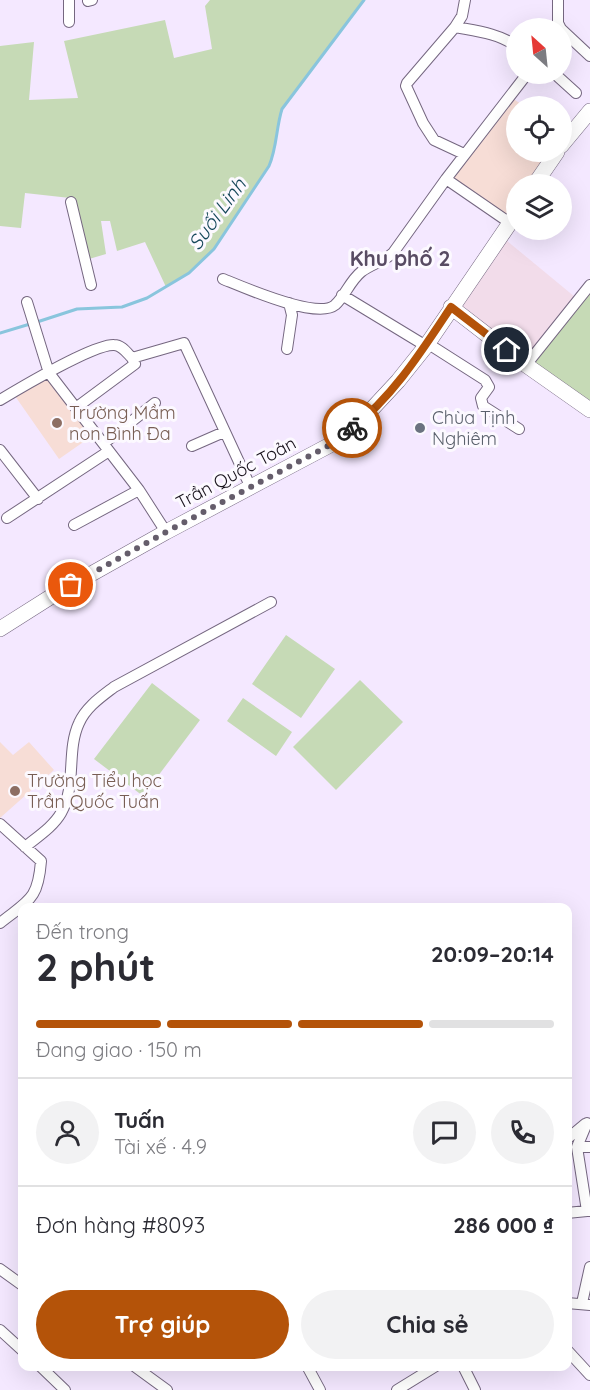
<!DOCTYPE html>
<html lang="vi">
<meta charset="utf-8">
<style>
body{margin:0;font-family:Quicksand,sans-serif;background:#f2f2f3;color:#2b2b33;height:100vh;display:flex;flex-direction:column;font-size:22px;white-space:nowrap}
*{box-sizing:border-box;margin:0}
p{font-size:20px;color:#7c7c81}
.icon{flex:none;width:33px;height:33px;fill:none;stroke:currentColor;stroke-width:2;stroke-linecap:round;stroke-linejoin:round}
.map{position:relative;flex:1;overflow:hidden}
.drawer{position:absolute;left:18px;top:903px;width:554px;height:468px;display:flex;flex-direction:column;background:#fff;border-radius:12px;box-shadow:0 6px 24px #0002}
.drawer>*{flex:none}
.needle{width:39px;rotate:333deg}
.fabs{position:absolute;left:506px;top:18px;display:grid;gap:12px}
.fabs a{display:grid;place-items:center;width:66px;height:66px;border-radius:50%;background:#fff;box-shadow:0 6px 24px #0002;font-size:30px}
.pin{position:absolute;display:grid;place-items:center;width:51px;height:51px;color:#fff;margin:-26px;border:3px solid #fff;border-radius:50%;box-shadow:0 2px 6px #0007}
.courier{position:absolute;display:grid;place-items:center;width:60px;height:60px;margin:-30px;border:4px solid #b45309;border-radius:50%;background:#fff;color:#222;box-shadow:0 2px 8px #0007}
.summary em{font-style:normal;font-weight:700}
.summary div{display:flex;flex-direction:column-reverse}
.summary{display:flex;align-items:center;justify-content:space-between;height:102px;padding:0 18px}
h1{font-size:39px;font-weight:700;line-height:45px}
.bar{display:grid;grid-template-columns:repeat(4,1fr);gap:9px 6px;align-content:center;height:72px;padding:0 18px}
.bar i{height:8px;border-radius:4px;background:#e1e1e2}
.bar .selected{background:#b45309}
.bar p{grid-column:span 4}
.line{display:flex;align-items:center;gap:15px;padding:0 18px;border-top:2px solid #e1e1e2}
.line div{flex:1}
.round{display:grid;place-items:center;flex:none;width:63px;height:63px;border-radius:32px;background:#f2f2f3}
.button{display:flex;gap:12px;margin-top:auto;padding:12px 18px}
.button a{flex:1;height:69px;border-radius:36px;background:#b45309;color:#fff;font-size:24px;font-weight:700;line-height:69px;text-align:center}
.button a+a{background:#f2f2f3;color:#2b2b33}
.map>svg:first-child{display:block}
.commercial{fill:#f2dcea}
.education{fill:#f7ddd6}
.green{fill:#c6dab6}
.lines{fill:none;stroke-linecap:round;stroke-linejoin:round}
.stream{stroke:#89c5dd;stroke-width:3}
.street-casing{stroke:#756780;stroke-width:12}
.secondary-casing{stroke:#756780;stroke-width:16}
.street{stroke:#fff;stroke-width:10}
.secondary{stroke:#fff;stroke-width:15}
.done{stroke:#655d6b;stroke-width:6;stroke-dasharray:0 10.8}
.route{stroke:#b45309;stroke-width:8}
.education-dot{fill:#8d6e63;stroke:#fcf9ff;stroke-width:2}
.worship-dot{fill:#6b7280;stroke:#fcf9ff;stroke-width:2}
.labels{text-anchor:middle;stroke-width:6;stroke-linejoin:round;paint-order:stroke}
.education-label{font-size:18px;fill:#785e54;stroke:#fcf9ff;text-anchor:start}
.worship-label{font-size:18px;fill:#5b616d;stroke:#fcf9ff;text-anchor:start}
.street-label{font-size:18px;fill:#18121c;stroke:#fcf9ff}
.water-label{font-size:20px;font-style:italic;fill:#16485a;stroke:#fcf9ff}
.quarter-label{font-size:21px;font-weight:bold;fill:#584b63;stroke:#fcf9ff}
</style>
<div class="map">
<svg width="590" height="1390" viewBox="0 0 590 1390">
<rect width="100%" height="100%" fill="#f4e8ff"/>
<path class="commercial" d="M506 240 575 297 526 358 460 306Z"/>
<path class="education" d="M512 98 524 106H516V152H550L528 184H516V203L507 217 451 179Z
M48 379 92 436 59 459 15 396 35 383Z
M0 742 13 755 29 742 54 770 0 818Z"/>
<path class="green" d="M210 0H364L282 109C276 128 277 148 269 166L214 249 189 273 166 287 145 242 117 251 110 221H101L106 254 89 259 70 198 25 193 21 228 0 226V46L34 42 29 100 78 98 64 41 165 20 174 58 212 49 205 6Z
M590 291V403L533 362Z
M286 635 335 669 301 718 252 684Z
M360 680 403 722 336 790 293 747Z
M152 683 200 720 143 796 94 759Z
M243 698 292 732 276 756 227 721Z"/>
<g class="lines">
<path class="stream" d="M37 322 77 309 122 307 147 298 189 273 214 249 269 166C277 148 276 128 282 109L364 0
M0 333 30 324"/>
<g class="street-casing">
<path id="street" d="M69 0V22
M558 0V23L561 29
M88 1 92 0
M455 27 462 16 465 0
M561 29 590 56
M555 74 576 93
M464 154 434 140 423 123 406 86 407 83 455 27C476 31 498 33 516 46
M446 179 510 223
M71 202 91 285
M223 279C243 287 317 320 335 305 345 296 350 281 361 272 371 264 383 262 393 253L446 179 527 74
M342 295 426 346
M27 302 49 373 139 490 166 532
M427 343 485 380 489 387 481 398 483 406 519 429
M287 349 292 315 289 303
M526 365 590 285
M0 400C20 388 94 344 114 345 122 345 127 353 132 358
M77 407 135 364 132 358 184 343 251 488
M104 443 155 403
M192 446 224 432
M0 450 38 499
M7 518 109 451
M74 525 139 490
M0 824 41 861C38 900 29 900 0 923
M25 847C37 837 53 827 61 813 77 785 66 751 79 723 86 707 101 697 114 687L271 602
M587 1123 577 1147 587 1211H590
M567 1139 585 1124
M577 1147H590
M567 1213 587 1211
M0 1269 22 1285
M567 1303 590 1305
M582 1303 590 1267
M0 1330 22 1350
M567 1350 590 1375
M40 1366 65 1390
M134 1366 167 1390
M307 1366 320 1390
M463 1366 475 1390
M397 1390 436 1366"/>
</g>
<g class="secondary-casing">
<path id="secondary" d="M561 146 590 111
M535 184 557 152
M451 307 526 365 590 410
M0 629 52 596 166 532 330 445 358 424 398 381 426 346 516 214"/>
</g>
<use href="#street" class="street"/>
<use href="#secondary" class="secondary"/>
</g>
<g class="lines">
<path class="done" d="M71 585 166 532 330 445 352 428"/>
<path class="route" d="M352 428C393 397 423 349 451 307L507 350"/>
</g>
<g class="education-dot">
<circle cx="57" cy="423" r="6"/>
<circle cx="15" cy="791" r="6"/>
</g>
<circle class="worship-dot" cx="420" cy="428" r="6"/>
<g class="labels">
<g class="education-label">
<text x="69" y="419">Trường Mầm<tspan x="69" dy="21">non Bình Đa</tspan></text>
<text x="27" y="787">Trường Tiểu học<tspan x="27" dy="21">Trần Quốc Tuấn</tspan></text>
</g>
<g class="worship-label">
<text x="432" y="424">Chùa Tịnh<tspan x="432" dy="21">Nghiêm</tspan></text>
</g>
<g class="street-label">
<text transform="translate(236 473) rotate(-28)" y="6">Trần Quốc Toản</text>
</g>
<g class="water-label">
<text transform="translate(217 214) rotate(-54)" y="7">Suối Linh</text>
</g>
<g class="quarter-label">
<text x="400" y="266">Khu phố 2</text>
</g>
</g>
</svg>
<div class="fabs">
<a><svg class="needle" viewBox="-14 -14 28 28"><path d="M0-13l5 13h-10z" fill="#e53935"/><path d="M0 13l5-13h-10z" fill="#7c7c81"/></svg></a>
<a><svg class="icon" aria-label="locate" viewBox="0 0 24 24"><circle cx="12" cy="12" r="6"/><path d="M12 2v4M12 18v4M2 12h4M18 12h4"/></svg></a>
<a><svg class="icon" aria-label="layers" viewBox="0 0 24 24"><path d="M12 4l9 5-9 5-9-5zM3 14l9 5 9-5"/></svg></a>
</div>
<div class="pin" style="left:71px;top:585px;background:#ea580c"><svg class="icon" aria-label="bag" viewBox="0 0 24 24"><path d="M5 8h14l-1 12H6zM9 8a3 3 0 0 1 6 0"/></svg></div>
<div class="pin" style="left:507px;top:350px;background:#1f2937"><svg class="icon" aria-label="home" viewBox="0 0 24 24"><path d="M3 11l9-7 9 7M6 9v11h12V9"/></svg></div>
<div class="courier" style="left:352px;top:428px"><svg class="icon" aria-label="bike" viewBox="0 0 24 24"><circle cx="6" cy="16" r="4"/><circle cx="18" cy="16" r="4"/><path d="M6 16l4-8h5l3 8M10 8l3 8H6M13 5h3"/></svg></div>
<section class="drawer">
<div class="summary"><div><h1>2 phút</h1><p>Đến trong</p></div><em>20:09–20:14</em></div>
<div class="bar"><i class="selected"></i><i class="selected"></i><i class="selected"></i><i></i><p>Đang giao · 150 m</p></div>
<div class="line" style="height:108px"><a class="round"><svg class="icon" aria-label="person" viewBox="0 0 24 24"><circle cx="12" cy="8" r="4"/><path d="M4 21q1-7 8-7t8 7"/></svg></a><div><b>Tuấn</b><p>Tài xế · 4.9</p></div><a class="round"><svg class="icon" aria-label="chat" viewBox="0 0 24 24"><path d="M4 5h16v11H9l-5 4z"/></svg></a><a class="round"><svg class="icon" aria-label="phone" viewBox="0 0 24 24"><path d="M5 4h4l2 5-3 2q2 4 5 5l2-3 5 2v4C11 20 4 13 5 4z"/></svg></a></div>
<div class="line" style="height:78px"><div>Đơn hàng #8093</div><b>286 000 ₫</b></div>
<div class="button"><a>Trợ giúp</a><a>Chia sẻ</a></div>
</section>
</div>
